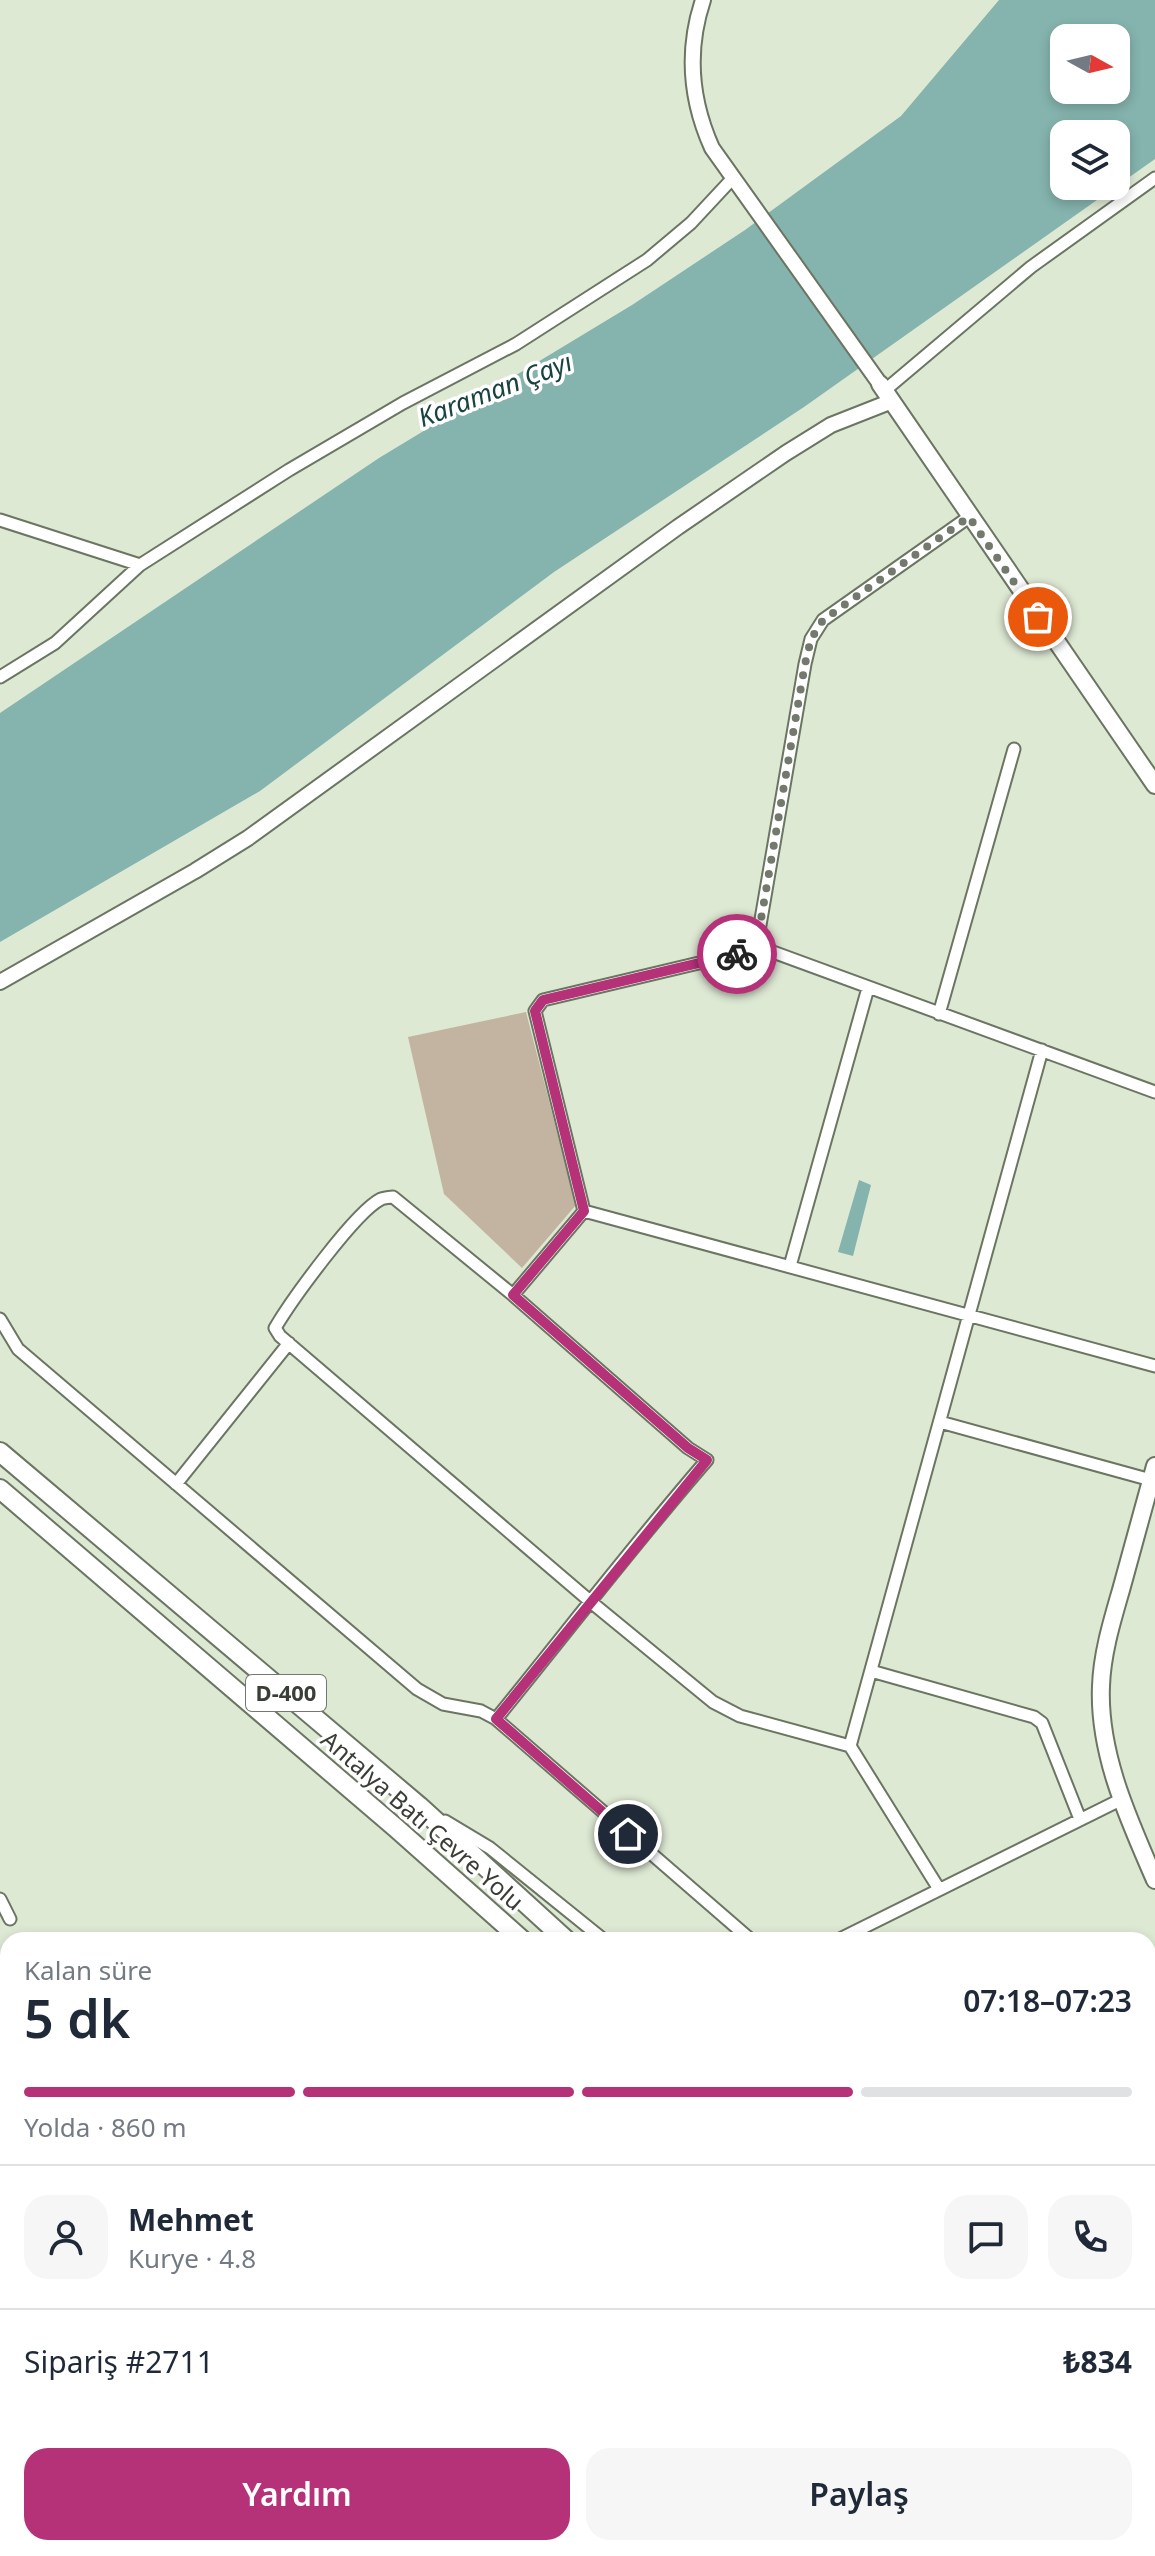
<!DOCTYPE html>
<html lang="tr">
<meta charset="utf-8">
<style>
body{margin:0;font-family:"Noto Sans",sans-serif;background:#f6f6f7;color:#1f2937;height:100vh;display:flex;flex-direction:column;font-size:30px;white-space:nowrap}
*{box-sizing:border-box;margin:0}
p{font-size:26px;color:#747a83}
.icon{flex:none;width:44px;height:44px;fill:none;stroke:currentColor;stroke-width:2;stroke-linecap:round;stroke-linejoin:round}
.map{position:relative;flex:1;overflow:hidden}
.panel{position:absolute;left:0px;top:1932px;width:1156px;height:624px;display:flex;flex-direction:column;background:#fff;border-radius:24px 24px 0 0;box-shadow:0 4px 12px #0003}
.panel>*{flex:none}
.needle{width:52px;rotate:98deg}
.tools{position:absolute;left:1050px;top:24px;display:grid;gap:16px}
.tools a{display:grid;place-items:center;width:80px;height:80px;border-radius:16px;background:#fff;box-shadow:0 4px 12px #0003;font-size:40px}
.pin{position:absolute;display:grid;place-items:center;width:68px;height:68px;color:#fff;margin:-34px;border:4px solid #fff;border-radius:50%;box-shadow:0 2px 8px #0007}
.courier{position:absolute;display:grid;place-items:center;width:80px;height:80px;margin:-40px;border:6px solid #b53178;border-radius:50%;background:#fff;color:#222;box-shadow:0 2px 10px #0007}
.headline em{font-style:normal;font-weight:600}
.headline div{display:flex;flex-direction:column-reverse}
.headline{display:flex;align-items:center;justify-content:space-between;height:136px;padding:0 24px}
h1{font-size:52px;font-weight:600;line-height:60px}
.bar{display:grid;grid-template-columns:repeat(4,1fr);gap:12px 8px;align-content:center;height:96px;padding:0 24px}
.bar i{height:10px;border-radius:6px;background:#e0e1e3}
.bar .active{background:#b53178}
.bar p{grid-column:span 4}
.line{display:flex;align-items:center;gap:20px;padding:0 24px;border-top:2px solid #e0e1e3}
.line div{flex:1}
.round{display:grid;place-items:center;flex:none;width:84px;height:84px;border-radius:24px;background:#f6f6f7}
.button{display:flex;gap:16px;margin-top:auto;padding:16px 24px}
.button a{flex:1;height:92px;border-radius:24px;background:#b53178;color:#fff;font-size:32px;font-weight:600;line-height:92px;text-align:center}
.button a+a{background:#f6f6f7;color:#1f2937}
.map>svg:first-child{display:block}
.green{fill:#c2b4a1}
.water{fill:#85b3ad;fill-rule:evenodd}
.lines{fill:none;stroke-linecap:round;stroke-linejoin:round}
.river{stroke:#85b3ad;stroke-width:18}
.minor-casing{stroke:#6b7562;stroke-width:15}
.tertiary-casing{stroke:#6b7562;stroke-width:18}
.secondary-casing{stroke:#6b7562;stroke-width:20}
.trunk-casing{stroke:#6b7562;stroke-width:22}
.minor{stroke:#fff;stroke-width:11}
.tertiary{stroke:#fff;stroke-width:14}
.secondary{stroke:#fff;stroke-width:16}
.trunk{stroke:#fff;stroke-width:18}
.done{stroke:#737a6d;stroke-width:8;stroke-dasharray:0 14.4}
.route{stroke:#b53178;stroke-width:10}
.labels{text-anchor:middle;stroke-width:7;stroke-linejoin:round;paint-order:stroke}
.shield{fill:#fff;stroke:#747872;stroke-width:2}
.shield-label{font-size:22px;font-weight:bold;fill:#393e36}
.street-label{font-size:24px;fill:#393e36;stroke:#fff}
.water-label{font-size:26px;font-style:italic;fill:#18433f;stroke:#fff}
</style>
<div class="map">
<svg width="1155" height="2556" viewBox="0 0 1155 2556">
<rect width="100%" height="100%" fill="#dee9d4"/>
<path class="green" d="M526 1012 576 1205 522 1268 444 1194 408 1037Z
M429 2548H519L518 2556H428Z"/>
<path class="water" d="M999 0H1155V159L804 407 554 572 260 791 0 942V713L379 458 632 305 745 230 901 116ZM1064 38H1116V90H1064ZM1064 134H1116V186H1064Z
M859 1180 871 1185 853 1256 838 1252Z"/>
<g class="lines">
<path class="river" d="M0 2008 8 2011
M1148 2495 1155 2501"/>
<g class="minor-casing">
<path id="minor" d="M884 391 1031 267 1155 178
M969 517 823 620 811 639 805 664 759 931 762 948 1155 1092
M0 520 140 565 289 470 403 403 516 344 647 260 691 223 732 179
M0 677 55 643 140 565
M939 1014 1014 749
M584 1211 535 1011 543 1000 762 948
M790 1266 868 988
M513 1295 584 1211 1155 1366
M0 1319 18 1349 417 1689 443 1704 481 1711 496 1719 751 1940
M940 1422 1151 1480
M176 1484 289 1343
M871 1671 1034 1717 1042 1723 1080 1819
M496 1719C566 1633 634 1544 707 1460L688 1448 513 1295 393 1197C391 1197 383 1198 381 1199 355 1212 291 1301 275 1328L280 1336 591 1602 713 1702 740 1716 850 1746 939 1889
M850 1746 1042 1050
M445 1821 490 1848 604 1940
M0 1899 10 1919
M838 1940 1122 1799
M1148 1983 1155 1982
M0 2350 8 2351
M1148 2521 1155 2526
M856 2548 865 2556
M1008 2548 1011 2556
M57 2556 63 2548
M252 2556 253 2548
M406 2556 407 2548
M526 2556 527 2548
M758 2556 761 2548"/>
</g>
<g class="tertiary-casing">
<path id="tertiary" d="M703 0C686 51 690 99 712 148L880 384
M0 982 195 871 248 838 678 527 786 453 831 425 892 401"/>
</g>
<g class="secondary-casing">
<path id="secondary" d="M880 384 1155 785
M1155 1466C1144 1507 1132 1549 1121 1590 1112 1621 1102 1654 1101 1686 1098 1754 1129 1820 1155 1880"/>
</g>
<g class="trunk-casing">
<path id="trunk" d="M0 1452 419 1806 566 1940
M0 1489 396 1828 522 1940
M1148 2350 1155 2352
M1148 2397 1155 2400"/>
</g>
<use href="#minor" class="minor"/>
<use href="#tertiary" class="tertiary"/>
<use href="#secondary" class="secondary"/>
<use href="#trunk" class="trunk"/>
</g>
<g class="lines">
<path class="done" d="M737 954 762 948 759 931 805 664 811 639 823 620 969 517 1038 617"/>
<path class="route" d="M628 1834 496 1719 707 1460 688 1448 513 1295 584 1211 535 1011 543 1000 737 954"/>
</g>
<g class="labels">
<rect class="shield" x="246" y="1675" width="80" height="36" rx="6"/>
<g class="shield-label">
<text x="286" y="1701">D-400</text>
</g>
<g class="street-label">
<text transform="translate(422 1821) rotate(41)" y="8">Antalya Batı Çevre Yolu</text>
</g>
<g class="water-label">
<text transform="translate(495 390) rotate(-21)" y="9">Karaman Çayı</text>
</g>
</g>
</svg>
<div class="tools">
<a><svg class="needle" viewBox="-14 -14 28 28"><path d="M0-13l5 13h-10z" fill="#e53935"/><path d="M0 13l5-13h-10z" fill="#747a83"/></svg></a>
<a><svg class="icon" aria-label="layers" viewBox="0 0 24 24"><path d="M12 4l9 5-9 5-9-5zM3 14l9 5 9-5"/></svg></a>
</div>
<div class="pin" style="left:1038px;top:617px;background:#ea580c"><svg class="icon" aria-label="bag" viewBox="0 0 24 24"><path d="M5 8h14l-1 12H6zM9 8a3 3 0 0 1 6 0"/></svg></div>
<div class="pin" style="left:628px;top:1834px;background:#1f2937"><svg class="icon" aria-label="home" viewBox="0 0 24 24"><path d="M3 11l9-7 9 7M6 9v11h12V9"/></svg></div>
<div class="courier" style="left:737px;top:954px"><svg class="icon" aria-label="bike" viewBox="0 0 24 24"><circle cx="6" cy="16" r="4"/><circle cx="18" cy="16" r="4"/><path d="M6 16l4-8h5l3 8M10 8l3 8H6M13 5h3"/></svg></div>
<section class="panel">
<div class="headline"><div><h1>5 dk</h1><p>Kalan süre</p></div><em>07:18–07:23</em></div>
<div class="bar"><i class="active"></i><i class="active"></i><i class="active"></i><i></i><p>Yolda · 860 m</p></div>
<div class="line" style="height:144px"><a class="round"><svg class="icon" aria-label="person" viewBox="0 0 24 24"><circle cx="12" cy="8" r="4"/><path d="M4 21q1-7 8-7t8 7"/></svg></a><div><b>Mehmet</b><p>Kurye · 4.8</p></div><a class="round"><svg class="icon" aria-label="chat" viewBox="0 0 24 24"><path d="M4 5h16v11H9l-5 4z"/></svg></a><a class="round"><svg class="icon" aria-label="phone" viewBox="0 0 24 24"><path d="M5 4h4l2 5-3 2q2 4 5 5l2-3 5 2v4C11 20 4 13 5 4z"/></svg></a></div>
<div class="line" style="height:104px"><div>Sipariş #2711</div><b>₺834</b></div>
<div class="button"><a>Yardım</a><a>Paylaş</a></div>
</section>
</div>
